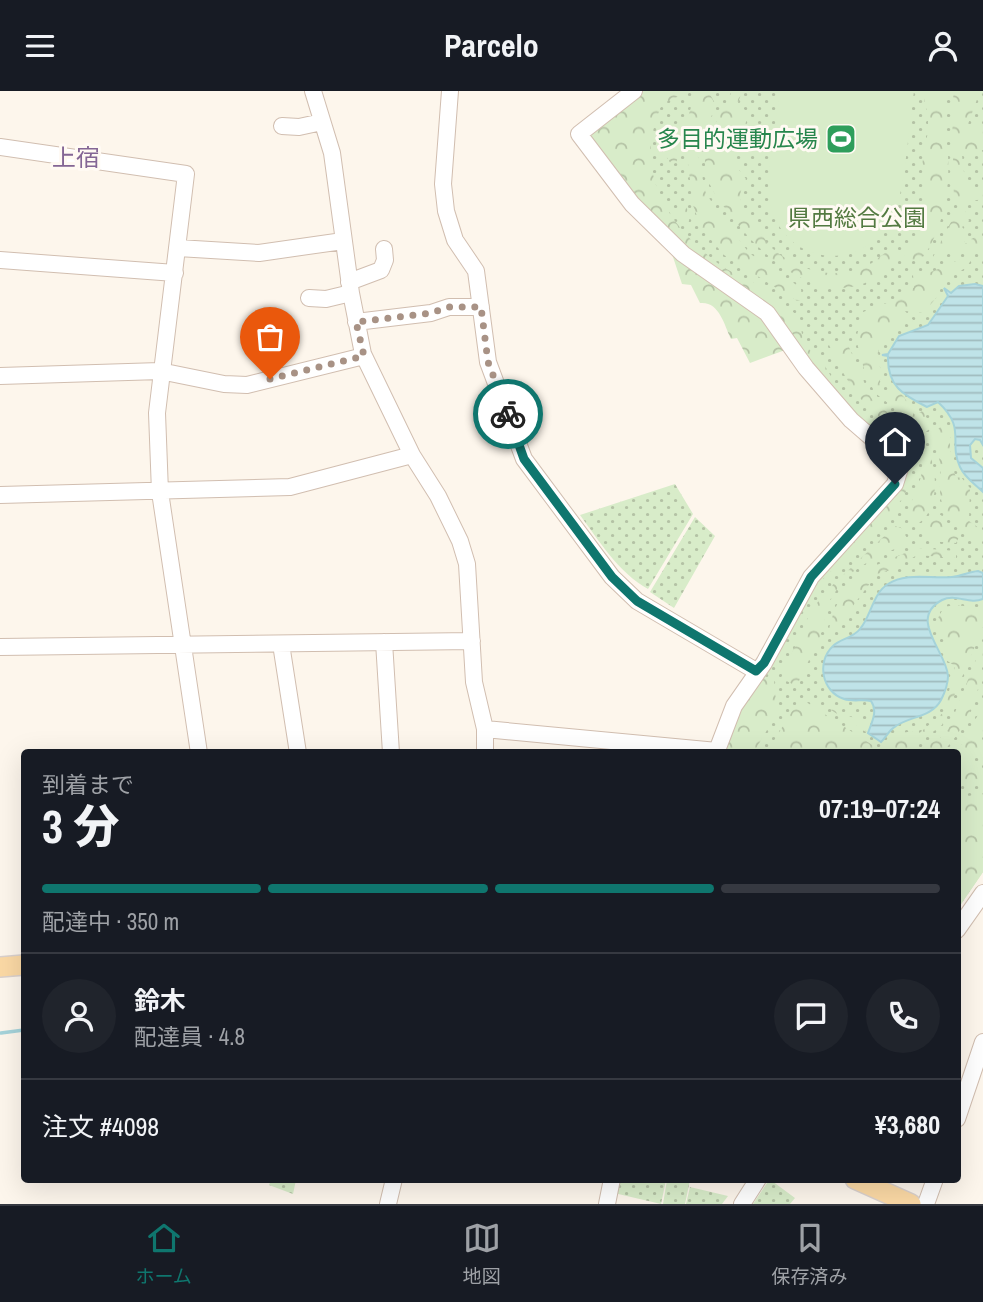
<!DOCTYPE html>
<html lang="ja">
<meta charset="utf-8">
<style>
body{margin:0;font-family:"Archivo Narrow","Noto Sans JP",sans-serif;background:#20242c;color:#f1f3f6;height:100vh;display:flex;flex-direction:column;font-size:26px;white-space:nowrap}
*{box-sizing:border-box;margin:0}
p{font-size:23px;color:#9ea1a6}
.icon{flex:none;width:38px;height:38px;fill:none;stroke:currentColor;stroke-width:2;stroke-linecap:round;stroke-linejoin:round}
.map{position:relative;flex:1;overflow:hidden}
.side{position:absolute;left:21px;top:658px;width:940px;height:434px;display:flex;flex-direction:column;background:#171b24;border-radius:7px;box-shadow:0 7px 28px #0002}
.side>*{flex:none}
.pin{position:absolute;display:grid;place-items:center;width:60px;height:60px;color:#fff;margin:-72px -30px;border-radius:50% 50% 50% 0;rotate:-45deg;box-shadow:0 0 7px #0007}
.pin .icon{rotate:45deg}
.courier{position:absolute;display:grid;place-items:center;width:70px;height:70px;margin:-35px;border:5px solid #0f766e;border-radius:50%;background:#fff;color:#222;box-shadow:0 2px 9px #0007}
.summary em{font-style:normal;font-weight:800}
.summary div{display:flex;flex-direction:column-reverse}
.summary{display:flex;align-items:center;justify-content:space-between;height:119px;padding:0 21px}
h1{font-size:46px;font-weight:800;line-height:52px}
.bar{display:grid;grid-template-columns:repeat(4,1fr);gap:10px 7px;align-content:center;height:84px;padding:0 21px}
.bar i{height:9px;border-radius:5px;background:#363941}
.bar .active{background:#0f766e}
.bar p{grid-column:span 4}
.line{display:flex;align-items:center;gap:18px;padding:0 21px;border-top:2px solid #363941}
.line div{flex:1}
.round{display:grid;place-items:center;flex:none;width:74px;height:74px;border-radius:37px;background:#20242c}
header{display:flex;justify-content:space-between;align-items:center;height:91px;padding:0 21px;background:#171b24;font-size:32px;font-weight:800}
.dock{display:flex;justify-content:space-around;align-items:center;height:98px;border-top:2px solid #363941;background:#171b24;font-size:19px;color:#9ea1a6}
.dock a{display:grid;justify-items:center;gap:4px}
.dock .active{color:#0f766e}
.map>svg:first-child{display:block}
.grass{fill:url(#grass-dots)}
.forest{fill:url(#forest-crowns)}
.pitch{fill:#d8ecc9}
.water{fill:url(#water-rules);stroke:#a5d3da;stroke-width:2}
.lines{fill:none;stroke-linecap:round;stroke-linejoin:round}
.stream{stroke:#a5d3da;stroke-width:3.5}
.minor-casing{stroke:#d1beb0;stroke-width:18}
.major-casing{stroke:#dad1cd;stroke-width:22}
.minor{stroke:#fff;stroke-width:16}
.major{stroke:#fbd9a5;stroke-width:19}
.done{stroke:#a89285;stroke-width:7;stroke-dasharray:0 12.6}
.route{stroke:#0f766e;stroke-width:9}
.labels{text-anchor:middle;stroke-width:6;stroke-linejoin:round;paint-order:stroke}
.leisure-label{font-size:23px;fill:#27864d;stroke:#fffaf3;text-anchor:end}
.park-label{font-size:23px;fill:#537a41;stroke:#fffaf3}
.neighbourhood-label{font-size:24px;fill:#846695;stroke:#fffaf3}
</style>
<header><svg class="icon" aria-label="menu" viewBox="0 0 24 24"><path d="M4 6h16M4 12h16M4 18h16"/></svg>Parcelo<svg class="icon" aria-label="person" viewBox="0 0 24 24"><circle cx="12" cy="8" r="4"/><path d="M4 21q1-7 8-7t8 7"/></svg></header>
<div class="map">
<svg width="983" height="1113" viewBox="0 0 983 1113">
<defs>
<pattern id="grass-dots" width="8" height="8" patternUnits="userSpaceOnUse" patternTransform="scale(1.75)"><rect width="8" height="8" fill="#d8ecc9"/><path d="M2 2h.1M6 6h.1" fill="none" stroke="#b4c2a5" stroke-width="1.8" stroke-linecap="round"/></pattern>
<pattern id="forest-crowns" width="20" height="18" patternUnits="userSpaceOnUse" patternTransform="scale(1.75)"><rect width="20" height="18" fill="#d8ecc9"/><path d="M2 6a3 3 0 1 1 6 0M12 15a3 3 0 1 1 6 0" fill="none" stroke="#b4c2a5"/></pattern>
<pattern id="water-rules" width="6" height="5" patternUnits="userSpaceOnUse" patternTransform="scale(1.75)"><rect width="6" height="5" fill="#bfe3e8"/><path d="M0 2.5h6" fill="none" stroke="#a0bbbe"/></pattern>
</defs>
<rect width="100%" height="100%" fill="#fdf6ec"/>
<path class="grass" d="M638 0H983V781L957 819V662L724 661 808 497 906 378 649 123Z
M675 393 693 423 648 498C619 482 599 450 580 424Z
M695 426 715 445 674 517 650 501Z
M271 1089H296L293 1103 269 1094Z
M617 1089H666L661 1113 614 1102Z
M667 1089H690L685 1113H663Z
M772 1090 795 1107 790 1113H753L767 1092Z
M690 1096 728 1105 722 1113H686Z"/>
<path class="forest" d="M638 0H681L679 5 662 13C632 80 666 133 720 174 733 183 749 188 763 196 776 204 788 217 800 227L803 252 825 275 841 303 856 321 897 347 906 357 905 361 901 362 849 322 781 233 684 158 649 123 585 42Z
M696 0H708L716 14 697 61 706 103 749 162 801 197 802 210H797L724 164 701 137 693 114 684 39Z
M732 0H742L738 12C747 19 748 24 745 35L734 34 739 42 749 46 750 59 734 63 736 75 746 88C734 110 742 118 756 135 762 142 766 152 772 157 795 178 829 188 859 179 874 174 881 161 896 157L899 162C895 168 893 168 888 172 884 176 883 182 878 185 823 222 759 164 729 122 717 107 704 90 705 70 705 45 722 22 732 0Z
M926 0H947C942 23 946 43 948 65 950 99 943 137 924 165L909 171 904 169 906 156 917 150 918 128 926 107 922 74 928 40V22L924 12Z
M980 0 967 36 983 35V59L962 64 966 99 983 97V108L954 113 952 14 954 1Z
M672 50 676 51 679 63 676 72 671 73 666 65Z
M679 111H684L690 125 688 134 677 120Z
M965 120 969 130 962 136 967 141 964 152 973 153 971 148 978 145 979 152 983 148V159L954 160 930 172 956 121Z
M672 163 766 224 788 258 750 272 737 247 731 248C724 233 719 210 700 212L691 194 682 193Z
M969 167 971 169 967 176 937 194V206L923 222 905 220 913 229 910 234 898 230C882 258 873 248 882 285L879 291 882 299C908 298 904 311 915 324L924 319 930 338 925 341 875 302 865 282 856 248 863 221 892 210 911 195 914 197 913 184C934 185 948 169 969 167Z
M845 247 871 307 911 342C868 329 847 292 829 254Z
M945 332 950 337V367L956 387 961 386 970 397 969 430 982 439 980 448C966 445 949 428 943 415 934 391 950 377 929 346Z
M917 346C940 361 943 425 914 434L906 424C917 396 932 376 914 348Z
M909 371C927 409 835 471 813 499L808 497Z
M935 422 941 424 959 446 956 452 928 450 924 446V438Z
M895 435 901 437 910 452 877 465 845 486 830 509 820 546 798 592 796 595 781 587 805 532 822 504Z
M918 457 956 460V467L917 464 909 469H900L894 478 877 483 852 516 853 523 847 527V531L829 539C841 484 870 476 918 457Z
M955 514 964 515 968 520 983 515V536L942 634 917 653 896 661 882 652H891L898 643 912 640 916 645 944 621 955 575 946 569 944 553 947 548 941 544 938 527 944 516Z
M983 551C983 596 973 628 943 661H916L940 647 948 639Z
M764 585 774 589 777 622 754 661 724 662 739 617Z
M800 607 883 661H767Z
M983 615V640L979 643 983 650V666L977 661 973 673 976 677H983V693L961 694 957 708V661Z
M834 616 842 623 864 630 866 641 831 619Z
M983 703V781L957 819V711L968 705Z"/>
<path class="pitch" d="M780 0H914C910 27 904 107 893 127 863 183 784 176 770 112 764 86 777 29 780 0Z"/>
<path class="water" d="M975 193 983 195V354L980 349 975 348 970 354 971 367 983 377V401C975 393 965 387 960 376 948 350 967 338 938 311L927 316C903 304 887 295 888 265L882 264 888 263 899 245 928 234 948 205 944 197 951 202 959 195Z
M978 480 983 482V508C969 514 956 502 942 509 907 528 947 561 948 585 948 592 944 603 941 609 932 626 911 625 896 635 890 638 886 646 881 651L868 642C872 631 878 620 871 610 862 608 853 611 844 608 822 601 816 571 833 555 840 548 853 547 860 538 871 525 873 502 888 493 906 481 931 488 952 486 962 485 968 481 978 480Z"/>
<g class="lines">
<path class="stream" d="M1 942 24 939"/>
<g class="minor-casing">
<path id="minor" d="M313 0 332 62 351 202 363 263 412 364 438 405 460 450 467 473 474 591 485 638V662
M450 0 443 93 446 120 455 149 476 180 488 271 524 368 612 486 637 510 756 580
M634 0 579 43 632 113 683 163 767 222 806 277 851 329 896 368 900 377 895 393 811 486 764 572 734 615 716 662
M282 35 299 36 322 31
M0 56 186 83 157 322 160 401 199 662
M178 157 259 162 343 150
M0 169 175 182
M349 191 381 179 385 169 384 158
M309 207 326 208 351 202
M356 231 431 222 449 216H481
M0 285 160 280 224 293 247 294 364 265
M0 404 290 396 412 364
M384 551 391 662
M281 553 298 662
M0 556 472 550
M485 638 717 660
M957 839 983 802
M957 1028 983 951
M388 1113 394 1088
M607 1113 612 1088
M742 1113 758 1088
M926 1113 935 1088"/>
</g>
<g class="major-casing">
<path id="major" d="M0 876 24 874
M855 1088 911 1113"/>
</g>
<use href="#minor" class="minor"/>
<use href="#major" class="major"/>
</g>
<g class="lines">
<path class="done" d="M270 288 364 265 356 231 431 222 449 216H481L488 271 508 323"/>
<path class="route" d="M508 323 524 368 612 486 637 510 756 580 764 572 811 486 895 393"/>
</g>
<defs>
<g id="stadium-square" transform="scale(1.575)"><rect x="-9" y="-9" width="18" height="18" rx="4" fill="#2e9e5b" stroke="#fffaf3"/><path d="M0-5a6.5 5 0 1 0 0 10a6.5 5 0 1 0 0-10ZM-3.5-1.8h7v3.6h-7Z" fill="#fff"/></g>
</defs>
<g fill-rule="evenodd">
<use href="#stadium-square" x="841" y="48"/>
</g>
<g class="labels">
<g class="leisure-label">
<text x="818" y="56">多目的運動広場</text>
</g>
<g class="park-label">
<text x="857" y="135">県西総合公園</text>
</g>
<g class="neighbourhood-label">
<text x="76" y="75">上宿</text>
</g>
</g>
</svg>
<div class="pin" style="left:270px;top:288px;background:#ea580c"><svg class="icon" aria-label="bag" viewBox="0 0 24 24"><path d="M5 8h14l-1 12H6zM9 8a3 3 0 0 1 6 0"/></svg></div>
<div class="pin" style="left:895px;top:393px;background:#1f2937"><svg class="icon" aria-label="home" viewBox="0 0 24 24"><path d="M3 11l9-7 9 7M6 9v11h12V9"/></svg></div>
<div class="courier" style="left:508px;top:323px"><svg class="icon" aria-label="bike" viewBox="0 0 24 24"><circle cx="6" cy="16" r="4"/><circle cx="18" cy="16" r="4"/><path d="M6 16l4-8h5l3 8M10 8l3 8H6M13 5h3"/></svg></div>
<section class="side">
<div class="summary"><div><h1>3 分</h1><p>到着まで</p></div><em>07:19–07:24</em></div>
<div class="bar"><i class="active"></i><i class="active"></i><i class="active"></i><i></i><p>配達中 · 350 m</p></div>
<div class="line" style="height:126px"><a class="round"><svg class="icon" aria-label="person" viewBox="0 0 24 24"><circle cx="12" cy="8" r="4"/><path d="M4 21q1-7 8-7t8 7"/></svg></a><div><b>鈴木</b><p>配達員 · 4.8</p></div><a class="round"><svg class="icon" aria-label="chat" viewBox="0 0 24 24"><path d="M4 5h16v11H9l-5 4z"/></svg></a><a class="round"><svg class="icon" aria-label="phone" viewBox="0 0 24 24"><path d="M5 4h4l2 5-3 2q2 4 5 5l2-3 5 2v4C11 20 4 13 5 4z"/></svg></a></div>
<div class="line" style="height:91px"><div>注文 #4098</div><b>¥3,680</b></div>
</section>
</div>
<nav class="dock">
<a class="active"><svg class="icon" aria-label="home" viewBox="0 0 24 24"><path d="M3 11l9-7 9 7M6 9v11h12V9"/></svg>ホーム</a>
<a><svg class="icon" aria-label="map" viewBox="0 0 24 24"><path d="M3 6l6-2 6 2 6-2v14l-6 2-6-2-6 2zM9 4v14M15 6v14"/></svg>地図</a>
<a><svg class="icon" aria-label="saved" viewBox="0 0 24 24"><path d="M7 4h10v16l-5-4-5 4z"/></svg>保存済み</a>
</nav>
